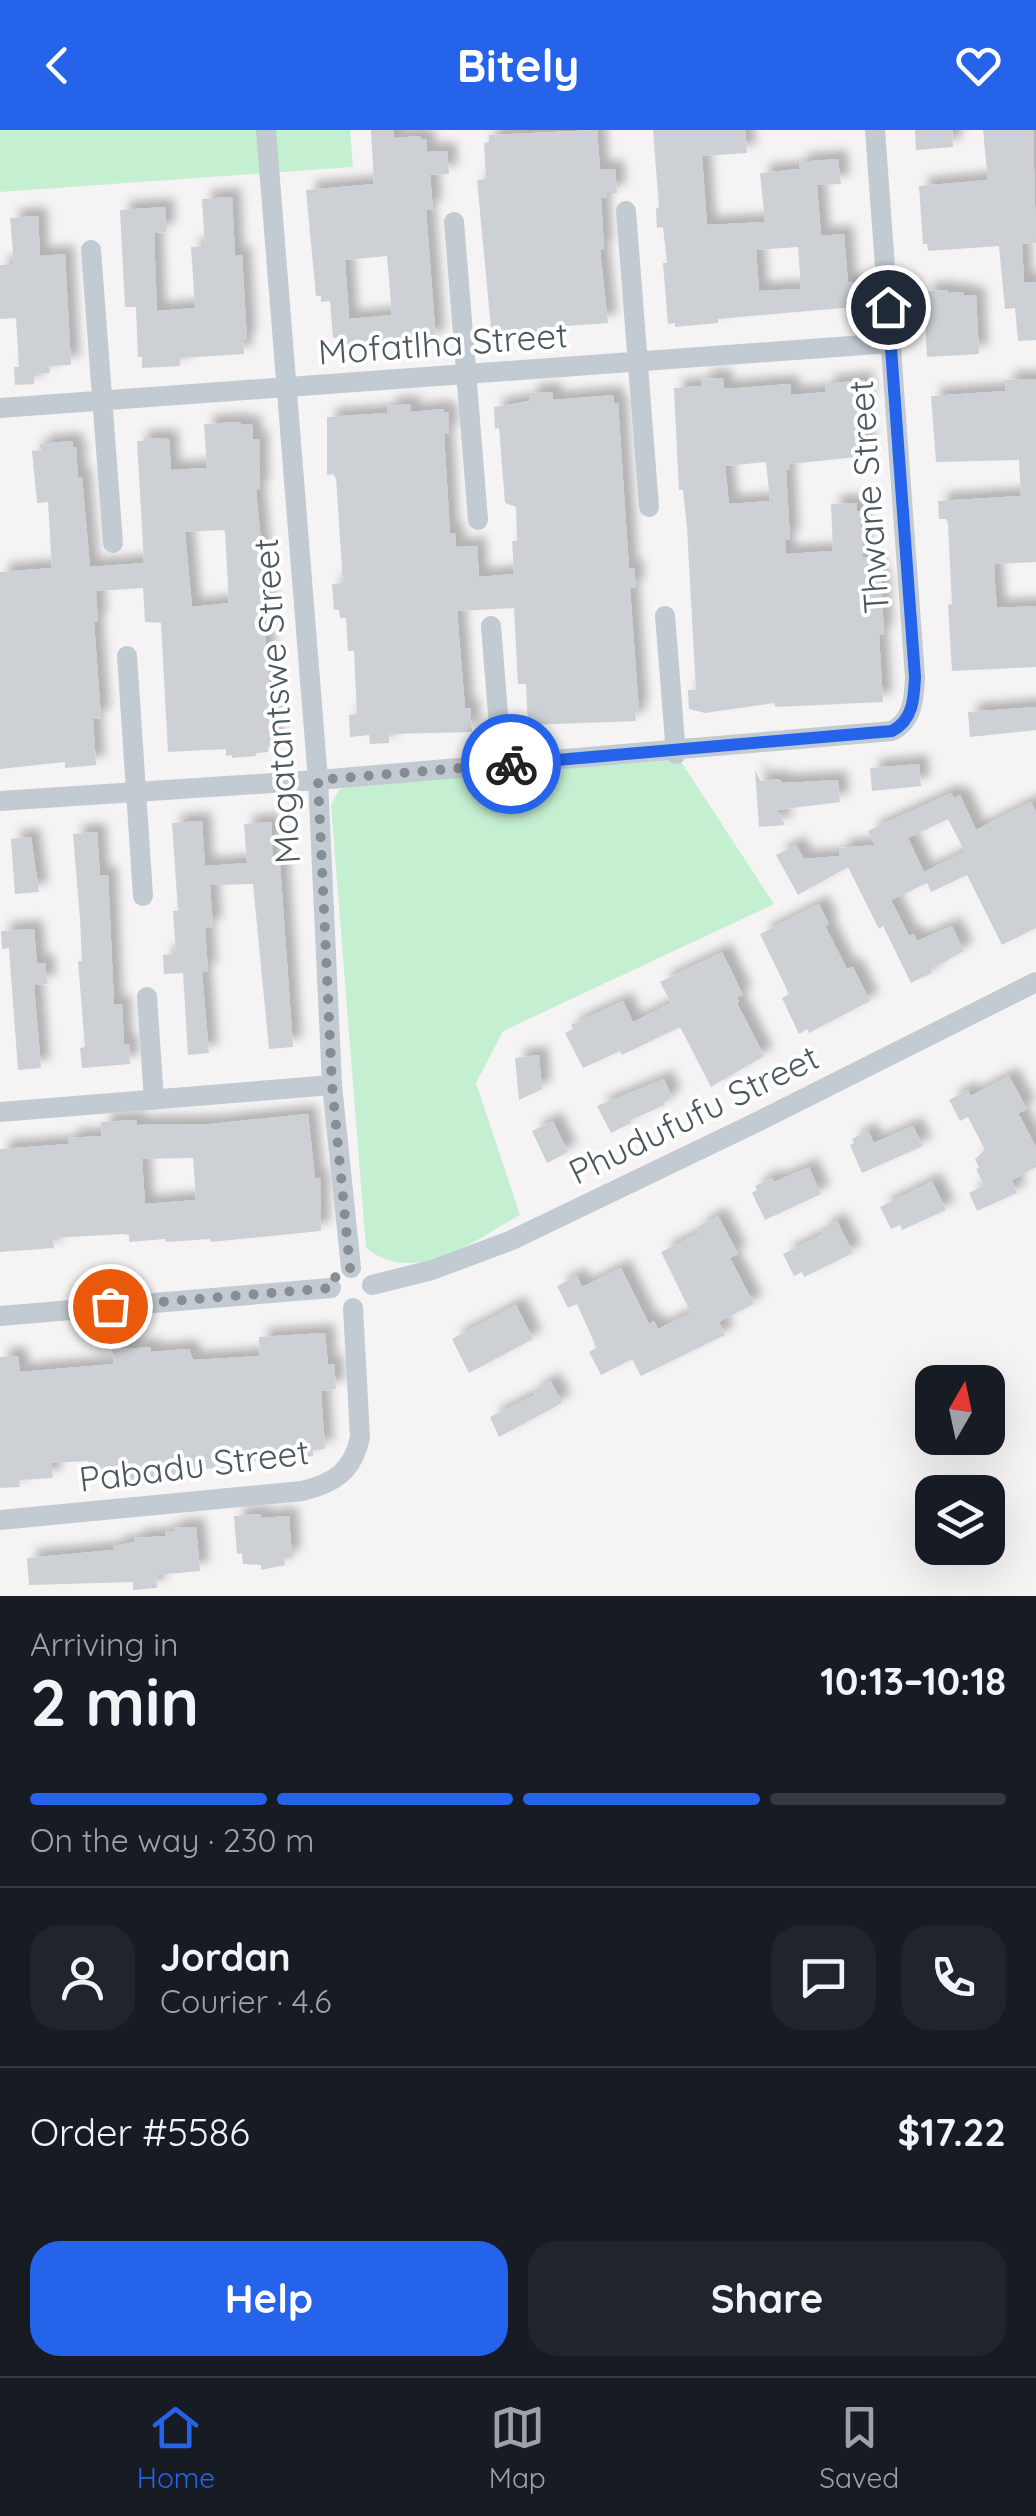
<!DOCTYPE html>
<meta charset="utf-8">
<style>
body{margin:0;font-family:Quicksand,sans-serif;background:#20242c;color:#f1f3f6;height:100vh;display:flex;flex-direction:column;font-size:38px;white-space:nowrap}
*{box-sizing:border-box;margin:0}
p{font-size:32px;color:#9ea1a6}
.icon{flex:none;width:55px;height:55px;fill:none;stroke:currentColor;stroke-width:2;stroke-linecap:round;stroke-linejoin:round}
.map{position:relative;height:1466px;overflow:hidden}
.drawer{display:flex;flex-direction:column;background:#171b24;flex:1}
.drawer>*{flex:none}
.needle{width:65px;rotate:9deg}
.tools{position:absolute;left:915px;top:1235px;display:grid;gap:20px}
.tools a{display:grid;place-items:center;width:90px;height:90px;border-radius:20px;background:#171b24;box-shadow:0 10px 40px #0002;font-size:50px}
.pin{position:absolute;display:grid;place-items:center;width:85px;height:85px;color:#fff;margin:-42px;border:5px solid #fff;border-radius:50%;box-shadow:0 2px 10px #0007}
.courier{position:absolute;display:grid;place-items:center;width:100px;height:100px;margin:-50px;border:8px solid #2563eb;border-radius:50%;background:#fff;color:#222;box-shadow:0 2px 12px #0007}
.summary em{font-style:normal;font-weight:700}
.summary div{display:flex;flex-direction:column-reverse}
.summary{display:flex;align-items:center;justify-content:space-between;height:170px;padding:0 30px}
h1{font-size:65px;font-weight:700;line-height:75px}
.bar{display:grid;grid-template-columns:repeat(4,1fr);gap:15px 10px;align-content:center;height:120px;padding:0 30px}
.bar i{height:12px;border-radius:8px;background:#363941}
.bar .current{background:#2563eb}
.bar p{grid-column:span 4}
.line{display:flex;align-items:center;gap:25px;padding:0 30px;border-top:2px solid #363941}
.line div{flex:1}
.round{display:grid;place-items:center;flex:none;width:105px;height:105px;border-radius:30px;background:#20242c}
.button{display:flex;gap:20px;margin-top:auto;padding:20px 30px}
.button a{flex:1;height:115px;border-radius:30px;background:#2563eb;color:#fff;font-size:40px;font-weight:700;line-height:115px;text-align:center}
.button a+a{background:#20242c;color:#f1f3f6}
header{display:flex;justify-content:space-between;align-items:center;height:130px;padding:0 30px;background:#2563eb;color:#fff;font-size:45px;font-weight:700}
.tabs{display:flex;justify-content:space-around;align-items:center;height:140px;border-top:2px solid #363941;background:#171b24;font-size:28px;color:#9ea1a6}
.tabs a{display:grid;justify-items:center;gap:5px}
.tabs .current{color:#2563eb}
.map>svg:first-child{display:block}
.green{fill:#c5efd1}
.building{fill:#cdd1d5;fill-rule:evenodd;filter:url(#shadow)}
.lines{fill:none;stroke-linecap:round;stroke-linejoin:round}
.street{stroke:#c2cbd1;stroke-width:20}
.done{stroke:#868e93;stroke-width:10;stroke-dasharray:0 18}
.route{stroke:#2563eb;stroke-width:12}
.labels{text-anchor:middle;stroke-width:8;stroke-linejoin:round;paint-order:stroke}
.street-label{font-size:35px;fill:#4b5860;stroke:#fff}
</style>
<header><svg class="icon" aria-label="back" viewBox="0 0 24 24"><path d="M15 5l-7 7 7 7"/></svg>Bitely<svg class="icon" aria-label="heart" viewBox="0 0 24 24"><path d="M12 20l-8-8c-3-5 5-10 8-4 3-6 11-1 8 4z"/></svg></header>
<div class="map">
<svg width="1036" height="1466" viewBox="0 0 1036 1466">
<defs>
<filter id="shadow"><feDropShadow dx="9" dy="-9" stdDeviation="5" flood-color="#0004"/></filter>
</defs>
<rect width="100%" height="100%" fill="#f5f3f3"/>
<path class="green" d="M0 0H350L353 37 0 62Z
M676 624 774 774 503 901 476 953 520 1085C473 1111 417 1157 366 1118L331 675 339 660 361 650Z"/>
<path class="building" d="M371 0H394V8L420 6 421 10 426 9 427 22 447 21 449 44 430 45 433 79 426 80 436 210 342 218 341 207 333 208 330 171 321 172V166H316L306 60 374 54ZM387 126 392 185 349 189 345 130Z
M597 0 600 40 615 39 617 63H607V68H601L604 120H600L608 193 537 198V203L497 205V198H491L477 50 486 49 484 13 489 12V5Z
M653 0H745L747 23 702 26 707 95 765 92 760 43 799 39V32L838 29 841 54 817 55 821 106 844 104 848 153 852 152 854 177 718 189V193L675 197V193L668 194 663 133H667L663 97 657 98 656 78H659ZM798 117 801 159 759 161 756 120Z
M915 0H952L953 17 916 20Z
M983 0H1033L1036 113 1022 114 1024 152H1036V210L1018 211 1015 178 1005 179 999 116 928 121 927 114H923L919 56 988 50Z
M232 67 235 126 242 125 247 210H243L244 224 180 228V236L142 238V227H138L136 177H125L120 80 165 77 166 102 154 103 157 181 195 178 191 117 205 116 202 69Z
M38 86 40 126 65 124 71 235 49 236 50 243 34 244V254L15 255 14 237H19L16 188 0 189V135L14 134 10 88Z
M948 160 947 163 963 162 964 166 976 165 979 224 927 227 924 161Z
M723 248 724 259 790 254 791 265 826 262 825 254 864 250 866 272H862L866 326 790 334V339L786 340 790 409 785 410 786 424 833 421 831 374 857 373V381H860L863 427H870L871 434H876L877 447H881L884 505H879L883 572 775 577V573L705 583 689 579 688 560H696L687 398 683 360H679L674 258 702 256 701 249ZM766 332 770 371 729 374 725 336Z
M1036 249V432L995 434 994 440 997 478 1036 476V537L952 541 948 475 952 474 948 394 946 389H939L938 371 1021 366 1019 330 936 332 931 266 1006 261 1005 250Z
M553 262V270L614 265V273H618L629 439 634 438 636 458H630L639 582H635L636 591 528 595 526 554H518L514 478 457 481 465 578H470L472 602 389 604V613L370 614 369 605 350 607 349 585 357 584 354 521H348L346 488H340L339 480H334L332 454 343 453 336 348 333 344 327 345V287L387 283V276L410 274 411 282 443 279 444 283 448 282 449 303 444 304 450 403H455L456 417 477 416 479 447 514 444 512 411H517L516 377 505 373 499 298 495 299 494 277 530 271 529 263Z
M240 292 241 295 252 294 253 309H259L260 360H256L268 486 263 487 276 615 268 616V622L256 623V626L232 628V625L226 626V619L168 622 161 493 145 492 143 458 96 461 98 492H94L101 588 93 589 96 635 65 638V632L0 639V442L52 438 48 372 37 373 32 321 41 320 40 314 72 311 73 318 76 317 78 347H82L90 437 144 433 137 311H144V308L169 309 171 340 207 338 204 294ZM221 400 225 401 229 473 192 477 185 402Z
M1036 577V600L970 607 968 582Z
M919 634 921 656 872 661 870 638Z
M755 640 761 651 779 649 783 653 838 650 840 672 777 680 785 695 759 697Z
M951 663 954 668 960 665 976 700 1031 672 1036 682V798L1002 815 967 745 931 762 927 753 891 770 909 806 914 804 917 811 952 796 964 821 931 839 932 843 911 853 883 796 879 799 848 737 798 765 776 725 796 715 804 729 840 726 839 718 875 715 868 701ZM948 689 965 722 924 742 908 708Z
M202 691 205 736 247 733 244 694 271 692 273 735 280 734 293 917 269 919 253 754 210 755 213 798H205L208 842H202L209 923 188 925 183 843 164 844 163 825 176 824 173 781H178L172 693Z
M97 702 100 746 108 745 114 875 122 874 124 914H129L130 934 82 938 80 918 85 917 78 831H82L80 789 73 704Z
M31 707 39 762 15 764 11 709Z
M819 774 829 794 825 796 847 839 853 837 870 871 809 903 807 899 799 904 782 868 789 864 760 804Z
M34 799 37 834 45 833 47 854 34 855 41 938 18 940 9 818 2 819 1 801Z
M722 822 743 865 737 867 739 872 737 873 764 926 711 957 680 897 622 925 620 921 583 938 565 903 573 899 571 895 623 871 633 892 671 873 660 852Z
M539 925 542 959 519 970 515 928Z
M1009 946 1027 979 1018 983 1036 1017V1037L1012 1050 1017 1063 977 1081 969 1063 984 1055 976 1039 979 1038 975 1029 985 1020 968 987 960 991 949 970 968 960 971 966Z
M664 949 672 968 664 972 665 975 630 990 631 993 611 1003 597 976Z
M308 984 315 1048H320L321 1101 211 1112 210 1109 166 1112 165 1109 129 1112V1105L123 1104 53 1108 54 1118 0 1122V1019L69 1014 68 1008 102 1006 101 992 137 990V995L210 994ZM193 1028 196 1070 145 1074 142 1029Z
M553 991 568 1022 547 1033 532 1001Z
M913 996 923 1016 862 1043 850 1015 854 1013 852 1009 868 1001 874 1013Z
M809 1037 821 1064 765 1090 752 1063 757 1060 755 1056 772 1048 774 1052Z
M932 1051 946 1080 902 1100 900 1095 891 1099 880 1077Z
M718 1086 738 1124 730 1128 754 1174 719 1192 725 1205 641 1246 632 1229 601 1245 589 1222 596 1218 594 1212 577 1174 568 1178 557 1156 577 1146 582 1157 621 1138 649 1194 654 1191 658 1199 691 1183 661 1122 699 1103 696 1098Z
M837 1091 853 1123 804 1147 802 1142 794 1146 783 1124 823 1104 821 1099Z
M516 1175 533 1209 469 1243 452 1209Z
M325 1203 328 1235 334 1234 336 1259 321 1261 325 1319 313 1320V1326L248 1332V1338L176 1339 177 1350 141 1351V1357L122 1358 121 1341 98 1343V1338L88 1339V1331L51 1333 53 1348 19 1350 20 1357 0 1358V1227L18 1226 20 1242 114 1234 112 1220 151 1217V1222L189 1219 193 1230 260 1226 259 1207Z
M551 1251 562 1273 499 1307 490 1287 535 1265 533 1261Z
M261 1384V1388L289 1386 292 1427 284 1428 285 1435 261 1440V1435L243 1434 242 1423 237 1424 234 1386Z
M196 1397 200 1441 156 1445 157 1458 133 1460V1452L29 1455 27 1428 113 1420V1416L135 1412 134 1408 166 1406 165 1402 174 1401V1398Z"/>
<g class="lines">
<path class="street" d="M266 0 318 650 332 955 351 1138
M626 81 649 377
M454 92 478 390
M91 120 113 413
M0 278 891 213
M665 486 676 624
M491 496 502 635
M127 526 143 766
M0 671 318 650 892 601C913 590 914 569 915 547L875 0
M147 867 154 970
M0 982 332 955
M372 1155 432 1140 512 1110 753 994 1036 852
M0 1186 331 1158
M0 1390 302 1361C335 1353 353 1341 360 1307L353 1178"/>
</g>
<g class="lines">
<path class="done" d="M110 1176 332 1158 336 1145 350 1138 332 955 318 650 511 634"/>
<path class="route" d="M511 634 892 601C913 590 914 569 915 547L888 177"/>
</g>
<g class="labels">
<g class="street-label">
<text transform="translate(443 214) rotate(-4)" y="12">Mofatlha Street</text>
<text transform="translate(869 367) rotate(-94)" y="12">Thwane Street</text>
<text transform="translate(277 571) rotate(-94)" y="12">Mogatantswe Street</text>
<text transform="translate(694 985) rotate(-26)" y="12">Phudufufu Street</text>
<text transform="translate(194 1336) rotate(-7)" y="12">Pabadu Street</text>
</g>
</g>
</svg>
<div class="tools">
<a><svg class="needle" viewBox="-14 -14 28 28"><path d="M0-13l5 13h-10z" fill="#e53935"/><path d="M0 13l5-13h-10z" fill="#9ea1a6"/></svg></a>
<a><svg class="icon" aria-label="layers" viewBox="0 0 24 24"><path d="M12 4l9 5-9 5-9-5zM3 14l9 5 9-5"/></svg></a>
</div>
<div class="pin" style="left:110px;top:1176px;background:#ea580c"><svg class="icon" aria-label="bag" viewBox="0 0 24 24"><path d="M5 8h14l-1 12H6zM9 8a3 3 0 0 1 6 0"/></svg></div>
<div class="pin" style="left:888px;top:177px;background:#1f2937"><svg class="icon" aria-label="home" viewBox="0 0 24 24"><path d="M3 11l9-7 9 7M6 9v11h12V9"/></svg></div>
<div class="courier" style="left:511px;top:634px"><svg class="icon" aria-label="bike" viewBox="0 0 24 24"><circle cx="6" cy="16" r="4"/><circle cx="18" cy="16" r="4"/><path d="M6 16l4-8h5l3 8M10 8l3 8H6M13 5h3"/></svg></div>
</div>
<section class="drawer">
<div class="summary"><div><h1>2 min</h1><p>Arriving in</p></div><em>10:13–10:18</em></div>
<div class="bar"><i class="current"></i><i class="current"></i><i class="current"></i><i></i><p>On the way · 230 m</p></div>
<div class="line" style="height:180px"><a class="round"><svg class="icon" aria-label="person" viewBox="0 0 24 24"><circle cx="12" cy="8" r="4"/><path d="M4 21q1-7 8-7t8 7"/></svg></a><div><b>Jordan</b><p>Courier · 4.6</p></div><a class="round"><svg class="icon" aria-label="chat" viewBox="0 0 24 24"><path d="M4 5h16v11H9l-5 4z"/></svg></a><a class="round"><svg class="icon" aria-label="phone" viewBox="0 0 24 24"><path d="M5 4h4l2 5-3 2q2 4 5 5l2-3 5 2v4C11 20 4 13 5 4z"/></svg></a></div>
<div class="line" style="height:130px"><div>Order #5586</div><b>$17.22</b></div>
<div class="button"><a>Help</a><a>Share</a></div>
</section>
<nav class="tabs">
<a class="current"><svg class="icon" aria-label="home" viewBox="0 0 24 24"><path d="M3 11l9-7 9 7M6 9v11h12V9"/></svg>Home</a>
<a><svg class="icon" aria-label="map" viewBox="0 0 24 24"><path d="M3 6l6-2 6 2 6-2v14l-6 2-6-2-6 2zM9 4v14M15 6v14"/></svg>Map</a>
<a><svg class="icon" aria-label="saved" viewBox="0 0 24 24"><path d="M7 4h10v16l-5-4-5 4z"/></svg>Saved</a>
</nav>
